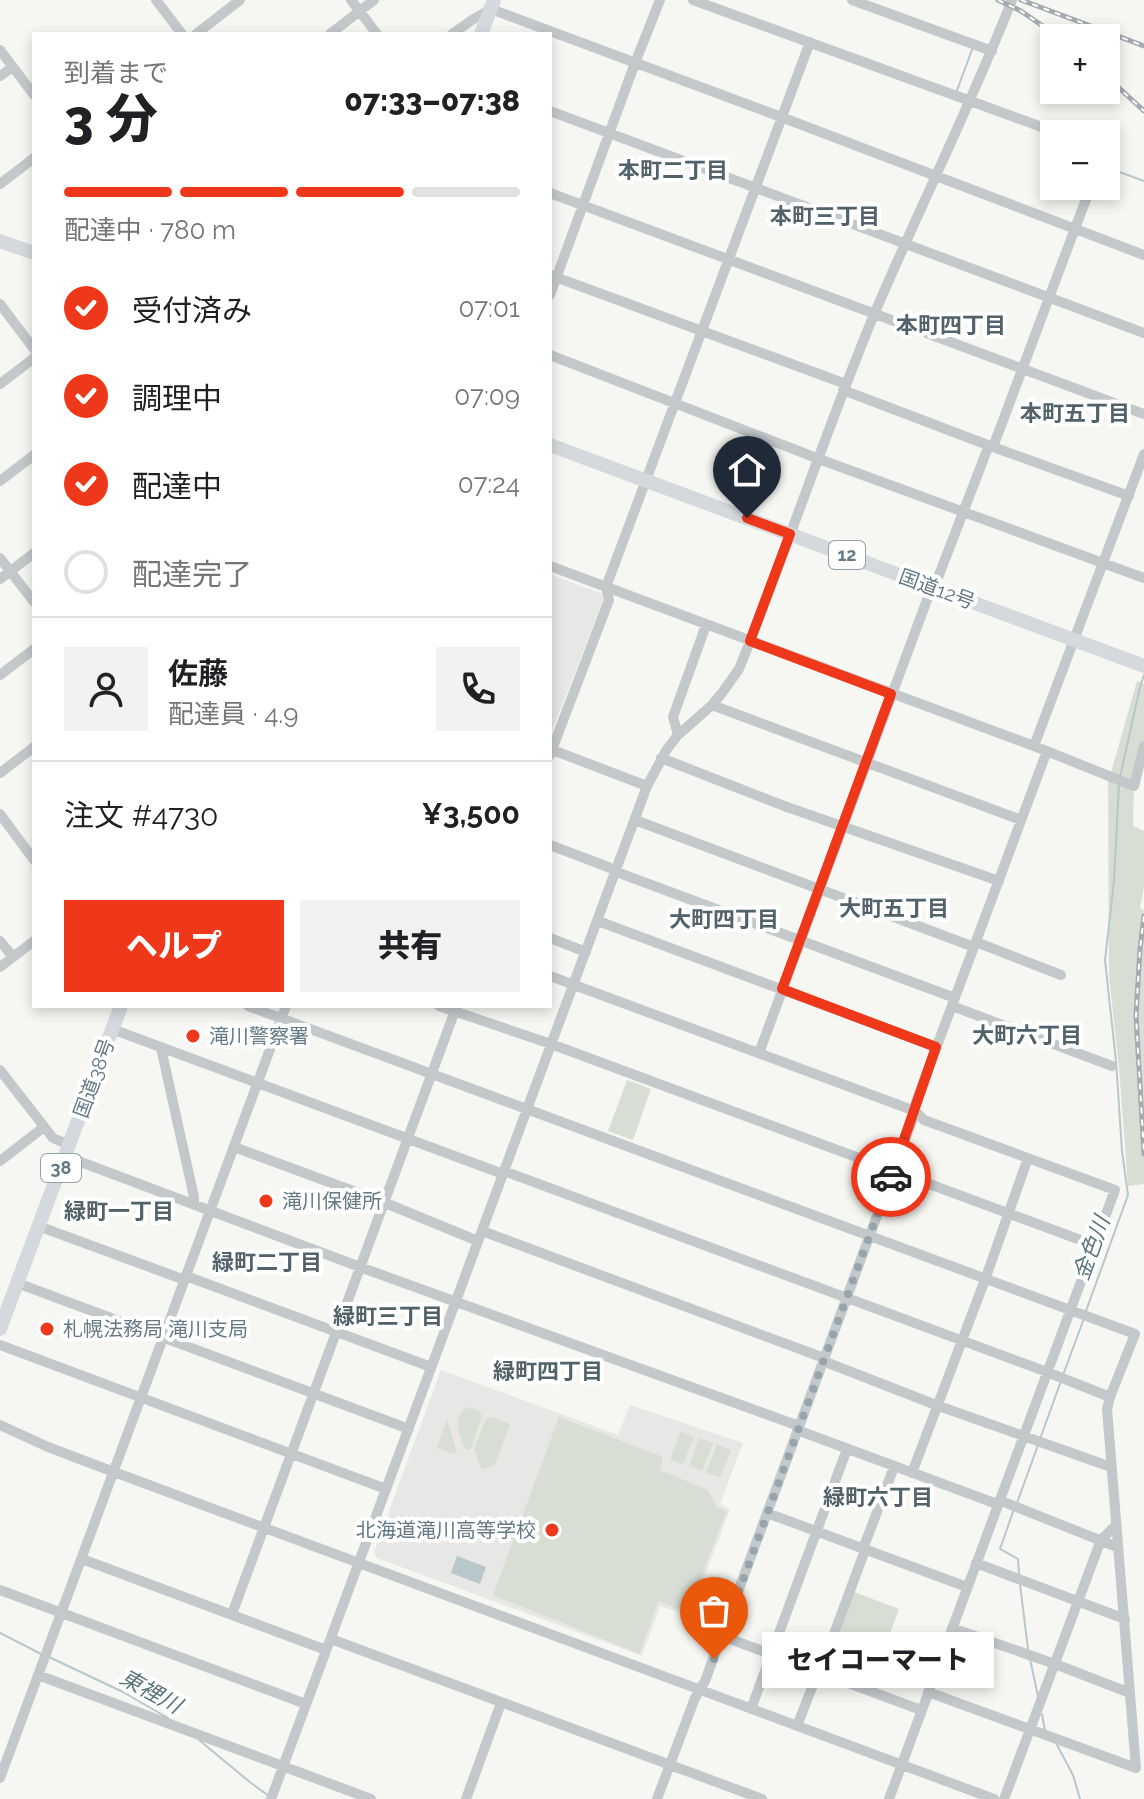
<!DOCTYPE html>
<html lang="ja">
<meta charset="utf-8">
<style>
body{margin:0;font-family:Raleway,"Noto Sans JP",sans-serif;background:#f2f2f2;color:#202124;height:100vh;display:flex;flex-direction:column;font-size:30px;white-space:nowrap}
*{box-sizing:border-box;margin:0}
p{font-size:26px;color:#757577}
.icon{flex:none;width:44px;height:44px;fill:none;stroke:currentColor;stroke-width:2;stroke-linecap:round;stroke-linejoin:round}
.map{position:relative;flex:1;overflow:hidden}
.drawer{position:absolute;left:32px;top:32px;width:520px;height:976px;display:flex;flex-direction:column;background:#fff;border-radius:0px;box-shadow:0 4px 12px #0003}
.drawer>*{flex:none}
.controls{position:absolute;left:1040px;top:24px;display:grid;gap:16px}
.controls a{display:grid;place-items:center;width:80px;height:80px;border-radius:0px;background:#fff;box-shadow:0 4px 12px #0003;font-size:40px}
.pin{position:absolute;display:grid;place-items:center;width:68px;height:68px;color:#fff;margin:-82px -34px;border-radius:50% 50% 50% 0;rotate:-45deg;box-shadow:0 0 8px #0007}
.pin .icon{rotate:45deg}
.courier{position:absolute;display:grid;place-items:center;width:80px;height:80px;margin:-40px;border:6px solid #ef371a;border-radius:50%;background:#fff;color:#222;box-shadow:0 2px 10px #0007}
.bubble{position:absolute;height:56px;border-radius:0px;background:#fff;box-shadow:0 4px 12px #0003;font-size:26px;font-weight:800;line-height:56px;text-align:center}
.head em{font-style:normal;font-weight:800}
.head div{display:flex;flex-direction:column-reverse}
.head{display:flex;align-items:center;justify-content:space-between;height:136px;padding:0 32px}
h1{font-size:52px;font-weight:800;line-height:60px}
.bar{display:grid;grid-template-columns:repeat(4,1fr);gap:12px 8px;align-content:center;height:96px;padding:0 32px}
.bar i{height:10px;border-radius:6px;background:#e0e0e0}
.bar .active{background:#ef371a}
.bar p{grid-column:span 4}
.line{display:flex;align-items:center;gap:20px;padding:0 32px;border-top:2px solid #e0e0e0}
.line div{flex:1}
.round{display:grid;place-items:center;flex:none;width:84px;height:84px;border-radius:0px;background:#f2f2f2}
ol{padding:0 32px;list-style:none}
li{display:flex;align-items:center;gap:24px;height:88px}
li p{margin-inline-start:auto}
li .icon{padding:8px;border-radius:50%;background:#ef371a;color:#fff;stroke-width:4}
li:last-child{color:#757577}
li i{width:44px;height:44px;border:4px solid #e0e0e0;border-radius:50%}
.primary-button{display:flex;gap:16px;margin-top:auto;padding:16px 32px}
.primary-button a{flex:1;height:92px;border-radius:0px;background:#ef371a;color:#fff;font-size:32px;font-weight:800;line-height:92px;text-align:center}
.primary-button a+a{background:#f2f2f2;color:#202124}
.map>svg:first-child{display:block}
.built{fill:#e7e8e6}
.green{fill:#d8ded3}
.water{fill:#b8c7ca}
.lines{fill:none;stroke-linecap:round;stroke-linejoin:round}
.stream{stroke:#b8c7ca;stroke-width:2}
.minor{stroke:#c3c8cb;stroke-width:10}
.highway{stroke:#d4d9dd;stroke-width:14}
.rail-casing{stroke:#a3abb0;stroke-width:5}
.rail{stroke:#fff;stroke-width:2;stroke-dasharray:6;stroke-linecap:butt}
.done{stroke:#96a5ac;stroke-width:8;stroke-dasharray:0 14.4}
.route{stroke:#ef371a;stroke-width:10}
.poi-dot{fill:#ef371a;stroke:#fff;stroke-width:3}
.labels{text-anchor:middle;stroke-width:8;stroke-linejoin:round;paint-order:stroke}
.shield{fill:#fff;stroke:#92a2aa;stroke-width:2}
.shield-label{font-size:18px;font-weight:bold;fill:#637a86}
.street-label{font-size:20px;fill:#637a86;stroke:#fff}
.poi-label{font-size:20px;fill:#637a86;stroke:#fff;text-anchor:start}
.neighbourhood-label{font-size:22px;font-weight:bold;fill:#52626a;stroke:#fff}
.water-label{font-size:22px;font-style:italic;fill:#5a767c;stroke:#fff}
</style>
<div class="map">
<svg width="1144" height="1799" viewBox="0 0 1144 1799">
<rect width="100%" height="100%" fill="#f6f6f2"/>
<path class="built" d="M550 574 602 594 604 598 550 736Z
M441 1370 618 1435 630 1405 743 1443 720 1504 730 1509 690 1616 660 1606 642 1656 377 1558 374 1552Z"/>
<path class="green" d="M1137 681 1144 684V746L1134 786 1133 826 1144 831V887L1140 908 1144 910V1184L1128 1186 1119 1068 1109 975 1108 783Z
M627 1080 651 1089 633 1140 608 1131Z
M467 1407 479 1411 482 1416 470 1450 465 1449C460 1434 451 1418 467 1407Z
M491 1417 510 1424 495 1465 483 1469 481 1468 474 1449 486 1419Z
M559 1417 663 1457 660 1470 708 1490 717 1507 727 1511 687 1612 658 1601 640 1654 493 1595Z
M447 1419 457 1452 454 1454 437 1448Z
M681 1431 694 1437 683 1464 670 1460Z
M699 1438 713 1443 702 1471 689 1466Z
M717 1444 731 1450 720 1477 706 1473Z
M854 1592 899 1609 878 1667 853 1656 856 1645 838 1638Z"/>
<path class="water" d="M457 1556 486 1567 480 1584 451 1573Z"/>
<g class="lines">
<path class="stream" d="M956 93 973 47
M1106 167 1144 181
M1120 777 1140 687 1144 675
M1086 1311 1128 1195 1122 1151 1116 1061 1105 960 1114 881 1119 783
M1063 1375 1083 1321
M1040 1439 1061 1381
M1017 1503 1038 1445
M1014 1509 1000 1549 1018 1559 1019 1574
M1020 1584 1028 1649
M0 1633 43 1655
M49 1657 123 1692 168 1718
M1030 1659 1038 1696
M1042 1714 1045 1731
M199 1740 251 1783 269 1796
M1057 1745 1073 1775 1080 1799"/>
<path class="minor" d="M156 0 182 34
M351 0 377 34
M693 0 1061 134
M852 0 992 51
M196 34 240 0
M330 34 374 0
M452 34 472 20 491 9 781 117 1144 255
M0 50 34 95
M0 76 13 67
M550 111 1144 333
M0 184 34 158
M550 193 1144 414
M550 275 846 384
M550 295 635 63 660 0
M0 304 34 349
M550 355 819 459 1144 578
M0 384 34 358
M843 390 993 447 1129 496
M993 447 1091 186
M0 481 34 455
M0 558 34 602
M550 566 1034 746 1134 786 1144 746
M0 579 34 553
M0 675 34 649
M712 705 1021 820
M678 735 673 717 706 625
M1034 746 1144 454
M550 749 647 786
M550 755 609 600 606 587 810 42
M661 758 787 807 999 881
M0 773 34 747
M0 814 34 860
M635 820 974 947
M550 845 608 867 622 874 955 998
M598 921 936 1047
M550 938 586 952
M0 941 13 957
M976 942 1061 975
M0 967 34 941
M550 976 915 1111 924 1120 1115 1190 889 1799
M248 1006 1135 1334 1110 1397 1107 1409 1136 1768 928 1692
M439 1006 551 1044 1094 1245
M952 1006 1112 1066
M112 1029 503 1174
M161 1048 194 1197V1204
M759 1053 927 600 934 588 989 445
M0 1070 53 1138 69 1145
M234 1147 383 1202 478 1241
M65 1156 360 1267 799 1426
M0 1161 44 1127
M504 1171 1047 1372 1110 1397
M38 1226 185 1280
M482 1231 824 1358
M186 1276 431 1367
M17 1283 409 1429
M0 1345 386 1489
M823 1361 936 1405 1111 1467
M0 1425 48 1447 98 1466 994 1799
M797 1430 997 1504
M912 1473 986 1277 1028 1158
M999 1500 1117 1547
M767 1513 967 1587
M863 1549 894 1467
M82 1559 326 1650
M976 1563 1125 1619
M0 1590 306 1704
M232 1614 456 1008
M952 1628 1055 1664 1130 1693
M722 1636 921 1710
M331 1639 762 1799
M820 1672 865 1550
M38 1675 371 1799
M751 1709 847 1449
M797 1726 818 1672
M0 1778 286 1006
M271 1799 647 786 667 749 678 735 712 705 722 693 739 669C786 552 825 433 873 317 918 211 970 107 1012 0
M466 1799 501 1703
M657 1799 695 1698 705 1681 912 1121 916 1102 1047 751
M1004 1799 1101 1540 1116 1525"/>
<path class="highway" d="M481 34 494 0
M0 241 34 253
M550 445 1144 666
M0 1329 121 1006"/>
<g class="rail-casing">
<path id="rail" d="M998 0 1021 11 1060 38
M1021 0 1144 46
M1106 76 1144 111
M1144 916 1140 949 1136 1016 1144 1154"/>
</g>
<use href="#rail" class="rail"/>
</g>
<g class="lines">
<path class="done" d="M714 1659 891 1177"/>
<path class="route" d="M747 518 790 534 750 641 891 694 782 989 936 1047 891 1177"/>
</g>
<g class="poi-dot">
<circle cx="193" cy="1036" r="8"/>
<circle cx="266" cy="1201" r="8"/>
<circle cx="47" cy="1329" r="8"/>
<circle cx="552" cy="1530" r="8"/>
</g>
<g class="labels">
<g class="shield">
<rect x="829" y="541" width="36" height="28" rx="6"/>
<rect x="41" y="1154" width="40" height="28" rx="6"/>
</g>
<g class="shield-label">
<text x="847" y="561">12</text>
<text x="61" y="1174">38</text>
</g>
<g class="street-label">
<text transform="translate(937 589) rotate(20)" y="7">国道12号</text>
<text transform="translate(94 1078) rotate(-70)" y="7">国道38号</text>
</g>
<g class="poi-label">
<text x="209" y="1043">滝川警察署</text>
<text x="282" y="1208">滝川保健所</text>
<text x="63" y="1336">札幌法務局 滝川支局</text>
<text x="536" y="1537" text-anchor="end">北海道滝川高等学校</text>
</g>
<g class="neighbourhood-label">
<text x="673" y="178">本町二丁目</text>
<text x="825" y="224">本町三丁目</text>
<text x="951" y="333">本町四丁目</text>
<text x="1075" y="421">本町五丁目</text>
<text x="894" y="916">大町五丁目</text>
<text x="724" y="927">大町四丁目</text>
<text x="1027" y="1043">大町六丁目</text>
<text x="119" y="1219">緑町一丁目</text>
<text x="267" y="1270">緑町二丁目</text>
<text x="388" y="1324">緑町三丁目</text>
<text x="548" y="1379">緑町四丁目</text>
<text x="878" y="1505">緑町六丁目</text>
</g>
<g class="water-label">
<text transform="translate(1091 1248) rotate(-70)" y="8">金色川</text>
<text transform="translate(151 1691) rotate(29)" y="8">東裡川</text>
</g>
</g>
</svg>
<div class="controls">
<a>+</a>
<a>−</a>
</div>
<div class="pin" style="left:714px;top:1659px;background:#ea580c"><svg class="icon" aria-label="bag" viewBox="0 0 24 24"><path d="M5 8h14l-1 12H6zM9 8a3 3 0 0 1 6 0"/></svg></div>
<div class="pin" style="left:747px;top:518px;background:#1f2937"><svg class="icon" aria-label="home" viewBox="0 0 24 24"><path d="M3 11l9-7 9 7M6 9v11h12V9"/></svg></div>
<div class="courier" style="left:891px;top:1177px"><svg class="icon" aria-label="car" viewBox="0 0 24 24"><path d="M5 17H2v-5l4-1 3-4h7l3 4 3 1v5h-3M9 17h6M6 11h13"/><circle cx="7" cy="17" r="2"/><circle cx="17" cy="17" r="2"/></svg></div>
<div class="bubble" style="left:762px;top:1632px;width:232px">セイコーマート</div>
<section class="drawer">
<div class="head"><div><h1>3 分</h1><p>到着まで</p></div><em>07:33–07:38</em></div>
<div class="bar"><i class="active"></i><i class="active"></i><i class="active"></i><i></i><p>配達中 · 780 m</p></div>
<ol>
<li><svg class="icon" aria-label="check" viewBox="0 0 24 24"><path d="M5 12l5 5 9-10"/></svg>受付済み<p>07:01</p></li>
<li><svg class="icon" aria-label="check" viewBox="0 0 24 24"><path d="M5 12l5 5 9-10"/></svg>調理中<p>07:09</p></li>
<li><svg class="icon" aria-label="check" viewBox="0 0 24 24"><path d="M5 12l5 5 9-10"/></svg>配達中<p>07:24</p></li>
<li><i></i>配達完了</li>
</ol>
<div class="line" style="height:144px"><a class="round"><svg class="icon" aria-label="person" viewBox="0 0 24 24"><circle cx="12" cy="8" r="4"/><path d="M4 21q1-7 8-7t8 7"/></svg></a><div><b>佐藤</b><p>配達員 · 4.9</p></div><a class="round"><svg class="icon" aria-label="phone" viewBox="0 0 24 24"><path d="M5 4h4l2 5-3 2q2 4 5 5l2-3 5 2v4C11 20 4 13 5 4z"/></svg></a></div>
<div class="line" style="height:104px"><div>注文 #4730</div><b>¥3,500</b></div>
<div class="primary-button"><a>ヘルプ</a><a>共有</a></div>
</section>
</div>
